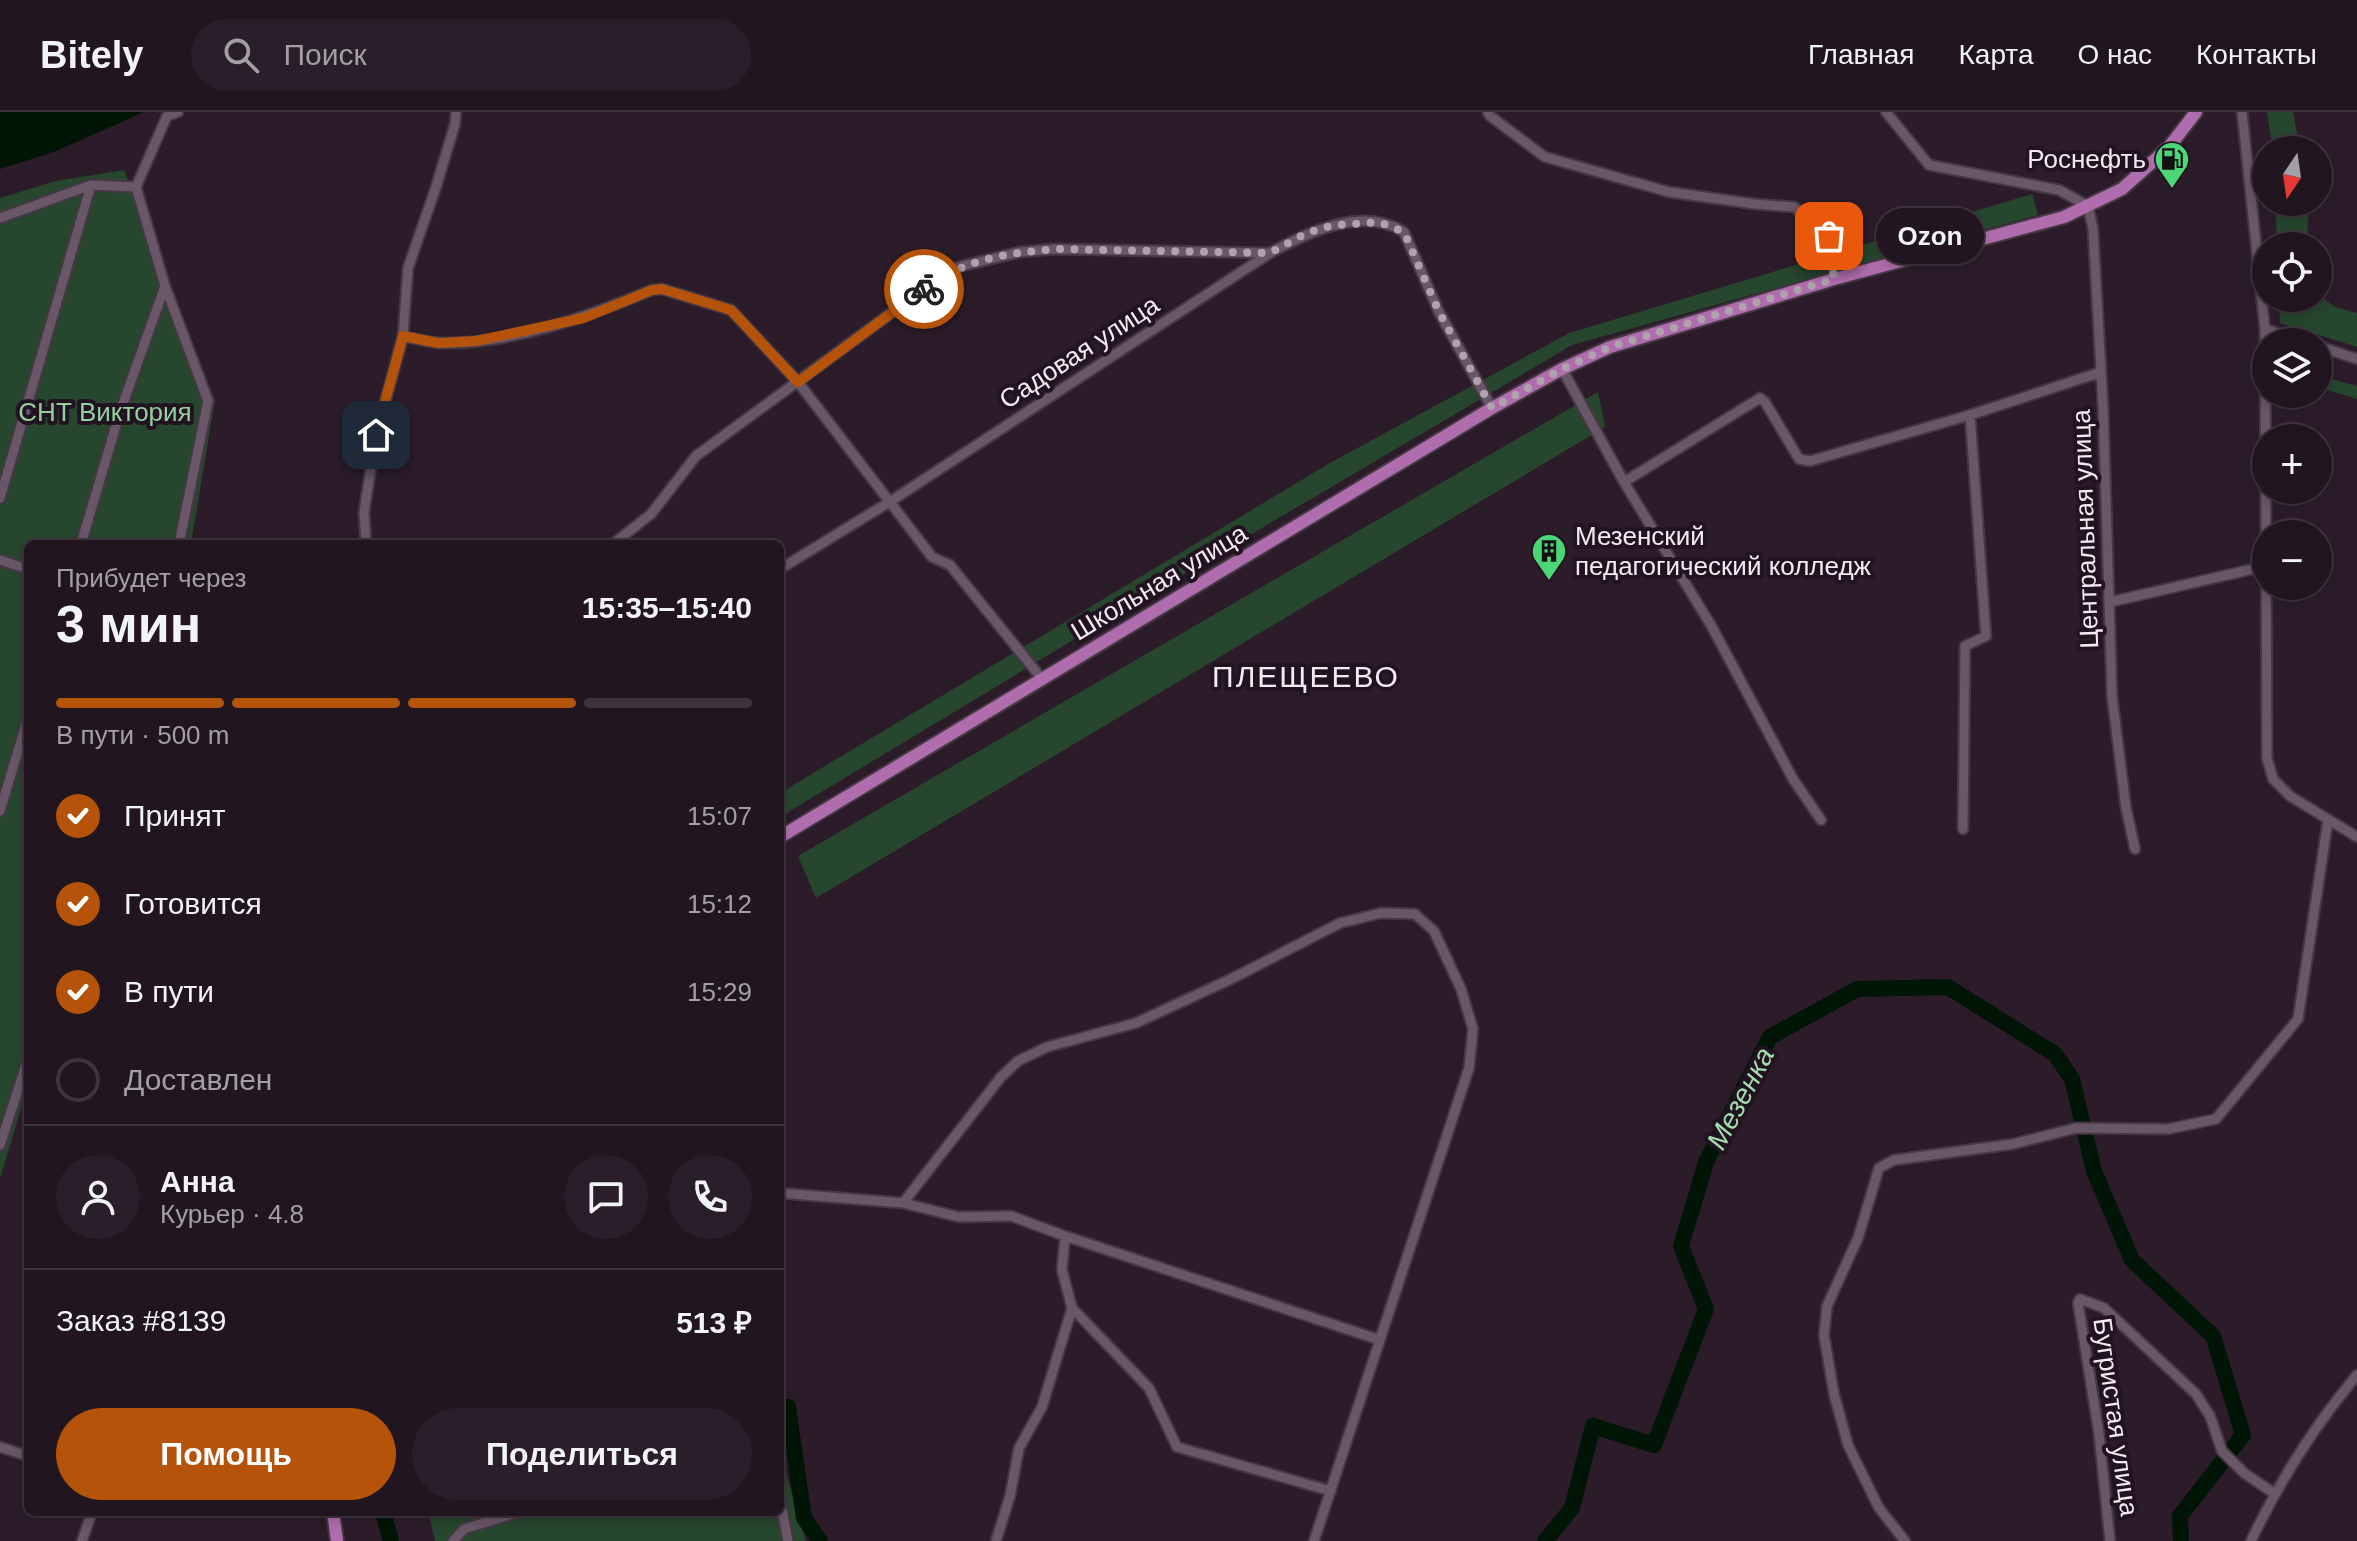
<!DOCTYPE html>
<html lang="ru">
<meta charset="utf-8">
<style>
body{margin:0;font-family:Arial,sans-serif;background:#291e29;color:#f1f3f6;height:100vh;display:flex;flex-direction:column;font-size:30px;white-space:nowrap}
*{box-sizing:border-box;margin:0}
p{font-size:26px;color:#a29fa5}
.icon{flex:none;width:44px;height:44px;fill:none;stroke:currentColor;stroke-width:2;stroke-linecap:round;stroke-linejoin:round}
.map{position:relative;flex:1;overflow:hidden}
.drawer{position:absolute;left:24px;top:428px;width:760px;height:976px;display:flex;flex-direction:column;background:#211520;border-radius:12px;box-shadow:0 4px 12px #0003,0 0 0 2px #3e343e}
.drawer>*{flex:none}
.needle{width:52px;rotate:193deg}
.controls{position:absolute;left:2252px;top:24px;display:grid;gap:16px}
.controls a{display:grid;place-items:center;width:80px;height:80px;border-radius:50%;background:#211520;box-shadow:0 4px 12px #0003,0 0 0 2px #3e343e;font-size:40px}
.pin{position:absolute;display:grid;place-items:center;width:68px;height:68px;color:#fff;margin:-34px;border-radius:16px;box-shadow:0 4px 12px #0006}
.courier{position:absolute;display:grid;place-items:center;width:80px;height:80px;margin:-40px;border:6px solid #b45309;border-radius:50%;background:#fff;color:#222;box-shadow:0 2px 10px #0007}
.bubble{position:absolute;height:56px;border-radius:28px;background:#211520;box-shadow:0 4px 12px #0003,0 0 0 2px #3e343e;font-size:26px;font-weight:600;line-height:56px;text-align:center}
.summary em{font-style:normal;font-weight:600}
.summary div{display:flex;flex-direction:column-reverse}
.summary{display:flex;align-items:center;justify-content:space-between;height:136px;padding:0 32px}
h1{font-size:52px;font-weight:600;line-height:60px}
.bar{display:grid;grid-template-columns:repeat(4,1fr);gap:12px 8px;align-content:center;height:96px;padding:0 32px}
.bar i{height:10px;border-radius:6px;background:#3e343e}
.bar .on{background:#b45309}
.bar p{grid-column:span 4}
.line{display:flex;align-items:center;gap:20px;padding:0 32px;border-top:2px solid #3e343e}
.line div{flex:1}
.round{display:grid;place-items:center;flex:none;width:84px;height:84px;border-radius:42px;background:#291e29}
ol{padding:0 32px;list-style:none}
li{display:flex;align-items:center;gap:24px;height:88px}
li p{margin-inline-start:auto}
li .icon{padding:8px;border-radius:50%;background:#b45309;color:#fff;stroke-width:4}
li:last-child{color:#a29fa5}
li i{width:44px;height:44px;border:4px solid #3e343e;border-radius:50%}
.button{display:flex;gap:16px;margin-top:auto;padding:16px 32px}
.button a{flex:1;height:92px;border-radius:48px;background:#b45309;color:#fff;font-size:32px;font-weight:600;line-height:92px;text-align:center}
.button a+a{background:#291e29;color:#f1f3f6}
header{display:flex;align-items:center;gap:48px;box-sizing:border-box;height:112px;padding:0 40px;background:#211520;border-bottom:2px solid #3e343e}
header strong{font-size:38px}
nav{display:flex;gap:44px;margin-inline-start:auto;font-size:28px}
.search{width:560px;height:72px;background:#291e29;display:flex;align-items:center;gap:20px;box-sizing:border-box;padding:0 28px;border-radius:44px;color:#a29fa5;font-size:30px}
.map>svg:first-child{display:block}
.green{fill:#27462e}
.water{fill:#001505}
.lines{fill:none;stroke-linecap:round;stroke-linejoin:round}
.river{stroke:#001505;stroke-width:16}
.minor-casing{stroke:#453844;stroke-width:13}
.major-casing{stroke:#453844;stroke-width:16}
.minor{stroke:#695667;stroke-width:9}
.major{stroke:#b06dad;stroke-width:12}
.done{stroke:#afa2ad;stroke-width:8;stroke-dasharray:0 14.4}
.route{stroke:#b45309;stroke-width:10}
.labels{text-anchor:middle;stroke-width:8;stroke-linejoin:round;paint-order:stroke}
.poi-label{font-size:26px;fill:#f5eaf4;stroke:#221321;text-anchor:end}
.street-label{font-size:26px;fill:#f5eaf4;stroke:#221321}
.park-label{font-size:26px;fill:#94cfa0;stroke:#221321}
.water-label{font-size:28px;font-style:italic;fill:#a2deae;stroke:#221321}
.quarter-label{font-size:30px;letter-spacing:2px;fill:#f5eaf4;stroke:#221321}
</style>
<header>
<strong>Bitely</strong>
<div class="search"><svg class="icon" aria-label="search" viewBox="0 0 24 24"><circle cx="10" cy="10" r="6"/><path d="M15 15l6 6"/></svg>Поиск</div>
<nav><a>Главная</a><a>Карта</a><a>О нас</a><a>Контакты</a></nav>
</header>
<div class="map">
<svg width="2357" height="1429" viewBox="0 0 2357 1429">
<rect width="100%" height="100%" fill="#2c1c2a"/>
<path class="green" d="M2267 0H2293L2300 38H2273Z
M124 58 215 288 191 432H28V974L0 1066V86L56 69Z
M2032 82 2038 103 1572 233 1128 495 780 705V681L1330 351 1569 221Z
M2275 90H2309L2307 134H2277Z
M2318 183 2335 195 2357 201V235L2280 211 2279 186H2318Z
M2318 263 2357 274V287L2318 275Z
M1598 280 1605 315 816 786 798 744Z
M780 1341 806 1429H435L428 1400H780Z"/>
<path class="water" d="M0 0H144L54 40 0 57Z"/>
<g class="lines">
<path class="river" d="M780 1294 788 1295 804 1406 820 1429
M383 1400 391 1429
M1545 1429 1572 1396 1593 1314 1654 1333 1706 1197 1681 1134 1706 1050 1770 925 1857 877 1948 875 2055 942 2072 967 2094 1059 2132 1148 2213 1224 2243 1323 2180 1404 2181 1429"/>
<g class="minor-casing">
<path id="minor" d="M178 0 167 4 136 75 165 174 208 289 179 432
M1488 0 1490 4 1545 45 1669 80 1755 92 1794 95 1829 124 1834 167
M1886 0 1929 53 2059 78 2088 94 2093 117 2103 294 2112 584 2126 696 2135 737
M2242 0 2265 217 2304 230
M0 106 91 73 136 75
M2265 217 2267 646 2273 667 2290 684 2357 725
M403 224C415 227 428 230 440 231 510 233 589 204 652 178L662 177 731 198 798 270 932 445 950 453 1042 567
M2318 234 2357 247
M1562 257 1624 370 1760 286 1765 290 1799 347 1810 349 1970 303 2101 260
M1624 370 1712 515 1793 667 1821 708
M0 386 91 73
M81 432 120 300 165 174
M366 432 364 400 376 323 403 224 408 156 436 75 455 12 456 0
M613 432 651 402 696 344 928 174 958 155 1020 140 1055 137 1270 141
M0 448 28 457
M780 457 891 389 1270 141C1308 120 1363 94 1404 120L1439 200 1492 296
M2110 490 2266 454
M0 699 28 606
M1963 717 1965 534 1986 524 1970 303
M0 1033 28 947
M780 1081 903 1091 959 1105 1011 1104 1065 1124 1380 1228
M903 1091 1001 965 1018 949 1047 935 1136 911 1231 867 1340 811 1381 801 1415 802 1434 819 1461 877 1473 917 1469 956 1314 1429
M1065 1124 1062 1158 1072 1196 1149 1276 1177 1335 1331 1379
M0 1335 28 1344
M780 1387 788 1429
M82 1429 92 1400
M453 1429 464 1417 519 1400
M996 1429 1010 1384 1019 1336 1042 1295 1072 1196
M1905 1429 1879 1396 1848 1333 1834 1282 1824 1223 1827 1194 1858 1126 1879 1056 1894 1048 2013 1032 2076 1016 2168 1017 2216 1007 2298 907 2328 708
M2110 1429 2099 1322 2078 1191 2080 1187 2104 1196 2196 1282 2210 1304 2222 1339 2244 1361 2275 1382
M2251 1429C2279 1370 2315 1313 2357 1263"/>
</g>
<g class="major-casing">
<path id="major" d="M780 725 1492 296 1562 257 1610 235 1834 167 2064 105 2122 77 2169 35 2196 0
M333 1400 337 1429"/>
</g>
<use href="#minor" class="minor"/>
<use href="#major" class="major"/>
</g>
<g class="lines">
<path class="done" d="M924 177C967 146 1004 142 1055 137L1270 141 1299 125 1320 116 1340 113 1379 110 1404 120 1439 200 1492 296 1562 257 1610 235 1834 167 1829 124"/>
<path class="route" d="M376 323 403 224 438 231 476 229 584 206 652 178 662 177 731 198 798 270 924 177"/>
</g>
<defs>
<g id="fuel-pin" transform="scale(1.8)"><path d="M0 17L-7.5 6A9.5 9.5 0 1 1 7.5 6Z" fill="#4bd677" stroke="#221321"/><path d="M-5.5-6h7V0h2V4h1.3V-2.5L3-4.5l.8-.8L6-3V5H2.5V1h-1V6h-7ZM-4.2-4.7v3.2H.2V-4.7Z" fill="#111"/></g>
<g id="building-pin" transform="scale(1.8)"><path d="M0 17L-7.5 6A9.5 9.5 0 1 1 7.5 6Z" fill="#4bd677" stroke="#221321"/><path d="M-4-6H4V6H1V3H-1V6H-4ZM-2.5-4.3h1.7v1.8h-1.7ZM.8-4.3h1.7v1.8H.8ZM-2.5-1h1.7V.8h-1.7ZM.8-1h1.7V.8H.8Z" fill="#111"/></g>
</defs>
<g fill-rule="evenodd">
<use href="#fuel-pin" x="2172" y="47"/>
<use href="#building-pin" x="1549" y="439"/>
</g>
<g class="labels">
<g class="poi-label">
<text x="2146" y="56">Роснефть</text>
<text x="1575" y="433" text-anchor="start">Мезенский<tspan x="1575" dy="30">педагогический колледж</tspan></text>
</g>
<g class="street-label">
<text transform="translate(1079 240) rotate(-33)" y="9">Садовая улица</text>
<text transform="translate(2085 417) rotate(-92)" y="9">Центральная улица</text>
<text transform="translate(1159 470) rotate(-31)" y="9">Школьная улица</text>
<text transform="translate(2116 1305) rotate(82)" y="9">Бугристая улица</text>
</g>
<g class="park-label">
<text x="105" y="309">СНТ Виктория</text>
</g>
<g class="water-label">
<text transform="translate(1740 986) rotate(-62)" y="10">Мезенка</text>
</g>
<g class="quarter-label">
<text x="1306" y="575">ПЛЕЩЕЕВО</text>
</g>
</g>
</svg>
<div class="controls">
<a><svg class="needle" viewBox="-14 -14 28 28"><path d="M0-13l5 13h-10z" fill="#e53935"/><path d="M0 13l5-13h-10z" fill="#a29fa5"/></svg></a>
<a><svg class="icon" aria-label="locate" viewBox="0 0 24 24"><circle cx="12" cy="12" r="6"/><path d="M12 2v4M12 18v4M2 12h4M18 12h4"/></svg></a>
<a><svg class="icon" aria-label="layers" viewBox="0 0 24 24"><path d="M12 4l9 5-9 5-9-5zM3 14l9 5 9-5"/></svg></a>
<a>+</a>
<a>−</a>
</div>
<div class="pin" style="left:1829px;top:124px;background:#ea580c"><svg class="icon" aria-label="bag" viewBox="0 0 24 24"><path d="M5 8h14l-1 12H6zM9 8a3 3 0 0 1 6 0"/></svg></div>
<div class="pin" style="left:376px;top:323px;background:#1f2937"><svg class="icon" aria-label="home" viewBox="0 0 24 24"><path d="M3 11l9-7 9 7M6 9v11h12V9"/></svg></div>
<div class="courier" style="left:924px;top:177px"><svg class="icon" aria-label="bike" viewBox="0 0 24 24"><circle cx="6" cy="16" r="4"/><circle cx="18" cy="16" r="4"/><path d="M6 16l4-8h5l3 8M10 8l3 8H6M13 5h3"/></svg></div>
<div class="bubble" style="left:1876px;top:96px;width:108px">Ozon</div>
<section class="drawer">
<div class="summary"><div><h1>3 мин</h1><p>Прибудет через</p></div><em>15:35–15:40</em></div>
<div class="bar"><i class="on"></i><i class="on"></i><i class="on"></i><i></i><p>В пути · 500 m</p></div>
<ol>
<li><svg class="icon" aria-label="check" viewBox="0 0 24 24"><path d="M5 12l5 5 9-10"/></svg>Принят<p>15:07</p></li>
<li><svg class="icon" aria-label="check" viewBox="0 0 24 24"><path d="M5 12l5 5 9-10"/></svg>Готовится<p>15:12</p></li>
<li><svg class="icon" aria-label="check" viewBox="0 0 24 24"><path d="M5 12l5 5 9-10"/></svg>В пути<p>15:29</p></li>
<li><i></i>Доставлен</li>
</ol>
<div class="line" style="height:144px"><a class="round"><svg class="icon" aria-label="person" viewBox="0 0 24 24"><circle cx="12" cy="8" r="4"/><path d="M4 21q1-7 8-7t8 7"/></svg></a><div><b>Анна</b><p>Курьер · 4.8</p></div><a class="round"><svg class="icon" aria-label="chat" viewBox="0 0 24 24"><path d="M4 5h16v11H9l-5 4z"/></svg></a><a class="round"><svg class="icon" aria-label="phone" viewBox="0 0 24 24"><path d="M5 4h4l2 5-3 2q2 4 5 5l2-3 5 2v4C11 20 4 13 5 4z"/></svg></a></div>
<div class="line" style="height:104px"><div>Заказ #8139</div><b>513 ₽</b></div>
<div class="button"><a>Помощь</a><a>Поделиться</a></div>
</section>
</div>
